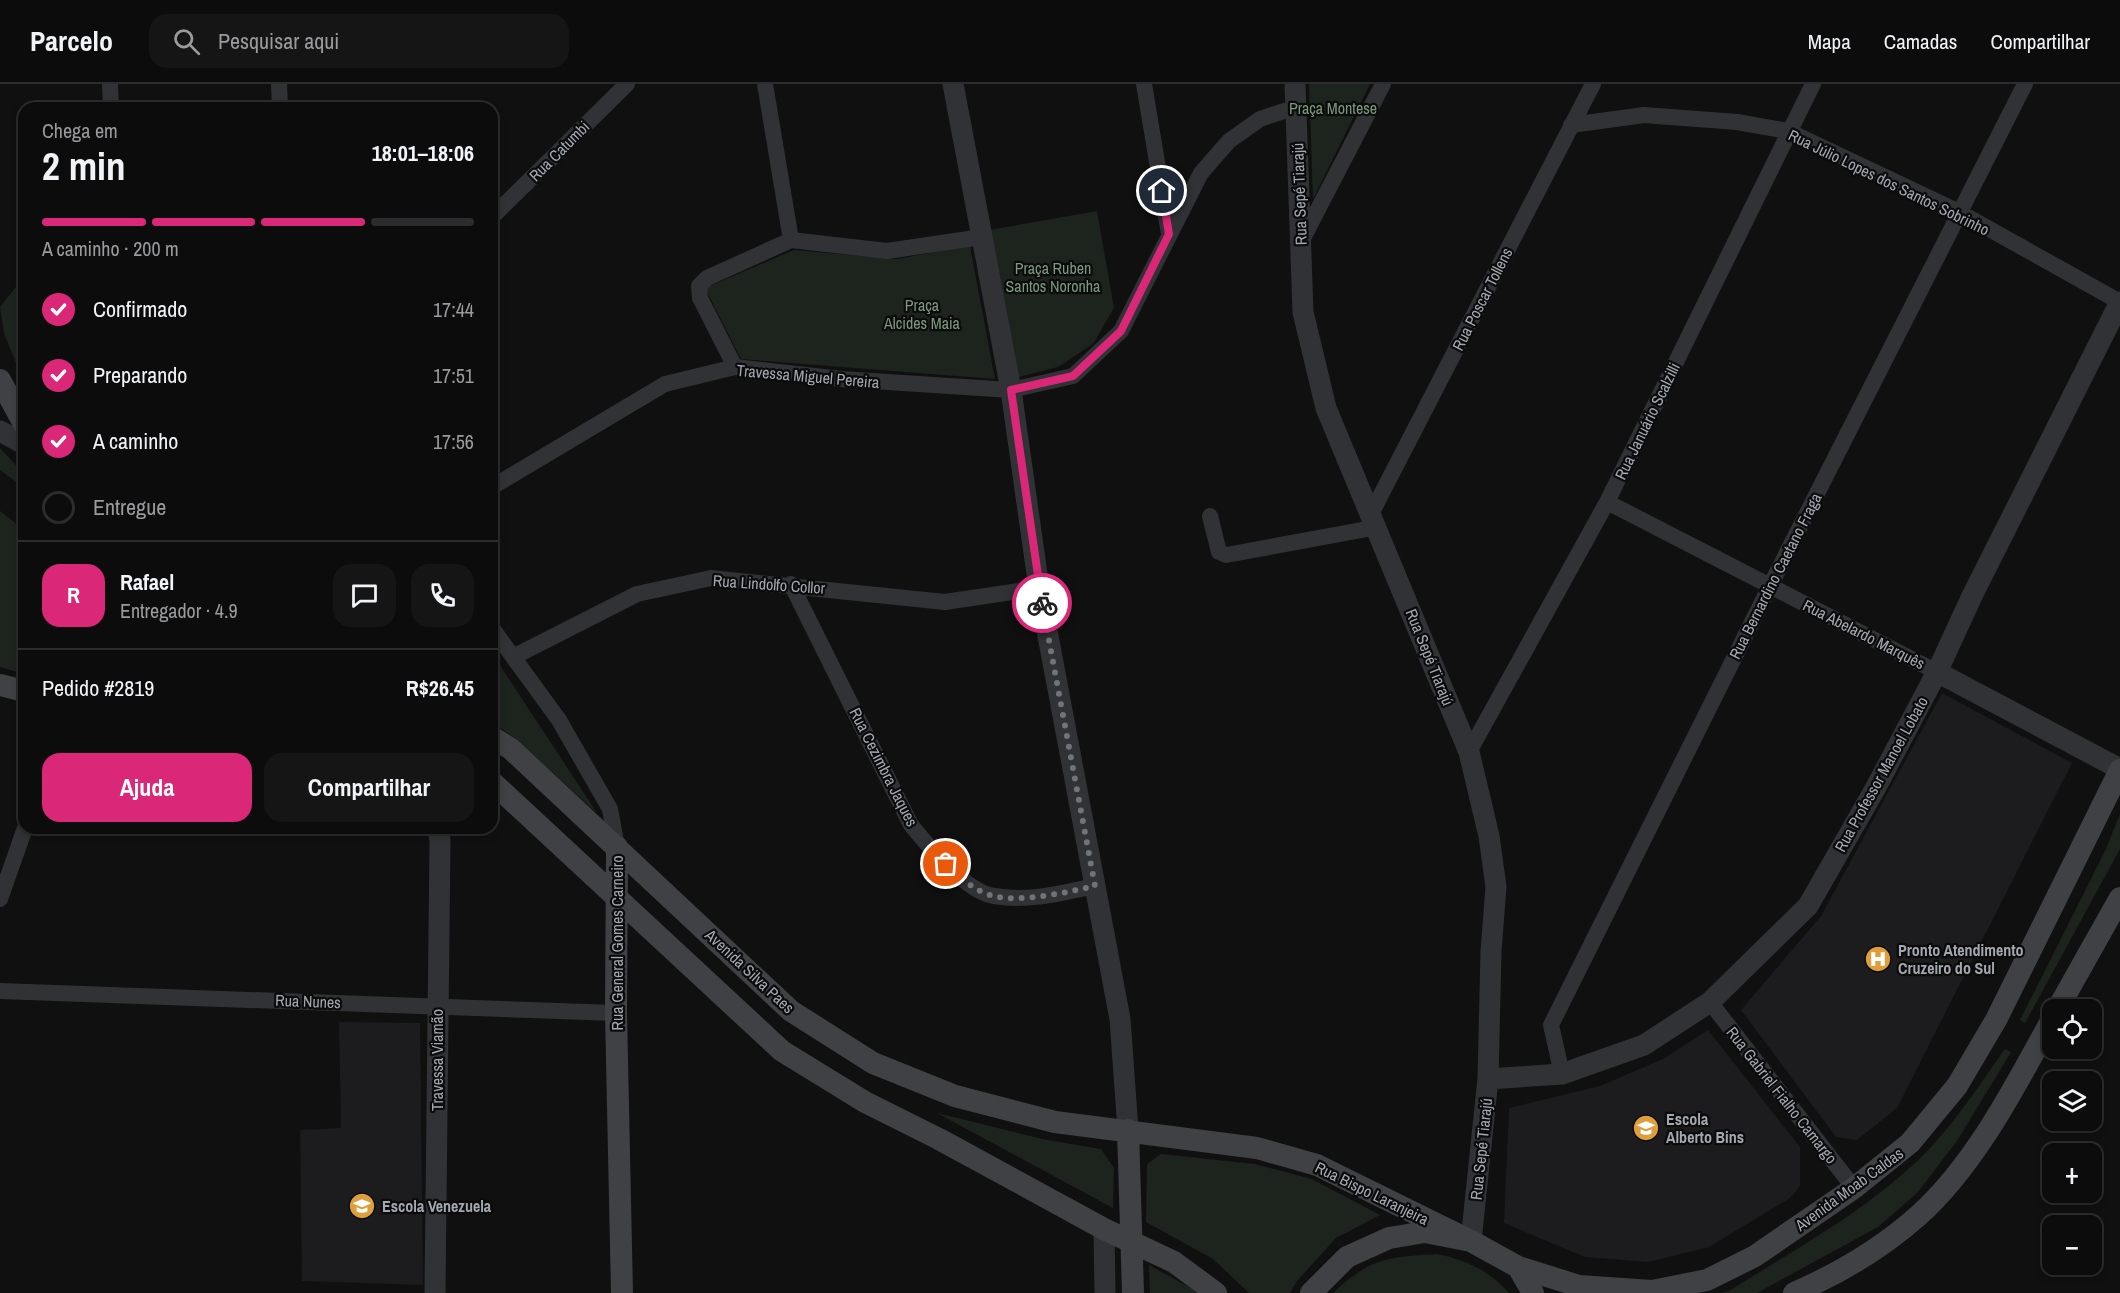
<!DOCTYPE html>
<html lang="pt">
<meta charset="utf-8">
<style>
body{margin:0;font-family:"Archivo Narrow",sans-serif;background:#151516;color:#f1f3f6;height:100vh;display:flex;flex-direction:column;font-size:22px;white-space:nowrap}
*{box-sizing:border-box;margin:0}
p{font-size:20px;color:#9a9b9d}
.icon{flex:none;width:33px;height:33px;fill:none;stroke:currentColor;stroke-width:2;stroke-linecap:round;stroke-linejoin:round}
.map{position:relative;flex:1;overflow:hidden}
.details{position:absolute;left:18px;top:18px;width:480px;height:732px;display:flex;flex-direction:column;background:#0c0c0d;border-radius:18px;box-shadow:0 3px 9px #0003,0 0 0 2px #2c2c2e}
.details>*{flex:none}
.tools{position:absolute;left:2042px;top:915px;display:grid;gap:12px}
.tools a{display:grid;place-items:center;width:60px;height:60px;border-radius:12px;background:#0c0c0d;box-shadow:0 3px 9px #0003,0 0 0 2px #2c2c2e;font-size:30px}
.pin{position:absolute;display:grid;place-items:center;width:51px;height:51px;color:#fff;margin:-26px;border:3px solid #fff;border-radius:50%;box-shadow:0 2px 6px #0007}
.courier{position:absolute;display:grid;place-items:center;width:60px;height:60px;margin:-30px;border:4px solid #db2777;border-radius:50%;background:#fff;color:#222;box-shadow:0 2px 8px #0007}
.summary em{font-style:normal;font-weight:700}
.summary div{display:flex;flex-direction:column-reverse}
.summary{display:flex;align-items:center;justify-content:space-between;height:102px;padding:0 24px}
h1{font-size:39px;font-weight:700;line-height:45px}
.bar{display:grid;grid-template-columns:repeat(4,1fr);gap:9px 6px;align-content:center;height:72px;padding:0 24px}
.bar i{height:8px;border-radius:4px;background:#2c2c2e}
.bar .active{background:#db2777}
.bar p{grid-column:span 4}
.line{display:flex;align-items:center;gap:15px;padding:0 24px;border-top:2px solid #2c2c2e}
.line div{flex:1}
.round{display:grid;place-items:center;flex:none;width:63px;height:63px;border-radius:18px;background:#151516}
ol{padding:0 24px;list-style:none}
li{display:flex;align-items:center;gap:18px;height:66px}
li p{margin-inline-start:auto}
li .icon{padding:6px;border-radius:50%;background:#db2777;color:#fff;stroke-width:4}
li:last-child{color:#9a9b9d}
li i{width:33px;height:33px;border:3px solid #2c2c2e;border-radius:50%}
.cta{display:flex;gap:12px;margin-top:auto;padding:12px 24px}
.cta a{flex:1;height:69px;border-radius:18px;background:#db2777;color:#fff;font-size:24px;font-weight:700;line-height:69px;text-align:center}
.cta a+a{background:#151516;color:#f1f3f6}
header{display:flex;align-items:center;gap:36px;box-sizing:border-box;height:84px;padding:0 30px;background:#0c0c0d;border-bottom:2px solid #2c2c2e}
header strong{font-size:28px}
nav{display:flex;gap:33px;margin-inline-start:auto;font-size:21px}
.search{width:420px;height:54px;background:#151516;display:flex;align-items:center;gap:15px;box-sizing:border-box;padding:0 21px;border-radius:18px;color:#9a9b9d;font-size:22px}
.map>svg:first-child{display:block}
.built{fill:#1c1c1e}
.green{fill:#1d231d}
.lines{fill:none;stroke-linecap:round;stroke-linejoin:round}
.minor{stroke:#313236;stroke-width:16}
.tertiary{stroke:#313236;stroke-width:21}
.secondary{stroke:#404145;stroke-width:22}
.done{stroke:#707378;stroke-width:6;stroke-dasharray:0 10.8}
.route{stroke:#db2777;stroke-width:8}
.labels{text-anchor:middle;stroke-width:4.5;stroke-linejoin:round;paint-order:stroke}
.park-label{font-size:16px;fill:#7b9a7b;stroke:#0b0b0c}
.street-label{font-size:16px;fill:#a3a8b0;stroke:#0b0b0c}
.poi-label{font-size:16px;font-weight:bold;fill:#a3a8b0;stroke:#0b0b0c;text-anchor:start}
</style>
<header>
<strong>Parcelo</strong>
<div class="search"><svg class="icon" aria-label="search" viewBox="0 0 24 24"><circle cx="10" cy="10" r="6"/><path d="M15 15l6 6"/></svg>Pesquisar aqui</div>
<nav><a>Mapa</a><a>Camadas</a><a>Compartilhar</a></nav>
</header>
<div class="map">
<svg width="2120" height="1209" viewBox="0 0 2120 1209">
<rect width="100%" height="100%" fill="#101011"/>
<path class="built" d="M1942 609 2072 679 1897 1024 1857 1056 1836 1053 1741 926 1821 832Z
M339 938 420 939 423 1201 302 1197 300 1046 341 1044Z
M1708 946 1800 1063V1102L1790 1114 1709 1163 1648 1178 1585 1173 1504 1139 1509 1024 1600 1002 1663 975Z"/>
<path class="green" d="M1309 0H1370L1313 115Z
M1097 127 1114 224 1093 260 1058 283 1015 294 989 146Z
M970 162 995 295 741 275 705 204 794 166 896 175Z
M24 193V299L4 249 0 223Z
M0 364 24 390V404L0 386Z
M0 427 24 446V590L0 583Z
M492 569 597 729 518 657 492 637Z
M2120 730V765L2025 939 2020 936 2105 767Z
M2005 965 2011 968 1957 1057 1918 1108 1878 1143 1757 1209H1721L1729 1207C1792 1167 1859 1131 1914 1080 1950 1047 1977 1004 2005 965Z
M937 1029 1042 1055 1101 1065 1114 1084 1113 1124Z
M1161 1070 1255 1080 1312 1095 1380 1131 1336 1154 1297 1197 1290 1209H1249L1213 1175 1146 1138 1147 1080Z
M1437 1170C1466 1176 1489 1186 1509 1209H1333C1370 1174 1388 1173 1437 1170Z
M1149 1181 1200 1209H1150Z"/>
<g class="lines">
<path class="minor" d="M110 0 111 24
M279 0 280 24
M765 0 791 156
M1144 0 1169 150
M1571 41 1644 31 1737 38 1788 47 1959 128 2120 218
M492 133 627 0
M1301 158 1383 0
M735 283 700 214 699 202 707 194 791 156 887 167 982 153
M492 403 665 300 735 283 841 295 1011 306 1073 292 1121 247 1201 89 1229 57 1260 35 1296 23
M1607 418 1937 588
M1371 430 1593 0
M1210 432 1219 468 1226 471 1378 443
M791 500 911 741C929 763 966 808 994 812 1028 818 1062 809 1095 802
M492 544 559 636 610 725 617 763
M513 573 637 510 711 494 945 518 1039 504
M1469 668 1607 418 1813 0
M0 815 25 744
M0 907 616 929
M1710 918 1854 1104
M1562 990 1551 941 1770 502 2025 0"/>
<path class="tertiary" d="M953 0 1011 306 1039 504 1120 935 1128 1046
M1295 0 1303 228 1326 324 1469 668 1489 752 1496 803 1491 867 1488 995 1471 1157
M0 347 24 360
M1937 588 2120 685
M1488 995 1562 990 1644 961 1710 918 1808 822 1875 705 1937 588 1972 512 2120 218
M1104 1145 1105 1209
M435 1209 440 756 438 744"/>
<path class="secondary" d="M0 296 24 340
M0 601 24 607
M492 653 511 665 791 927 873 979 955 1012 1055 1038 1257 1064 1317 1081 1471 1157
M492 698 782 967 865 1018 939 1055 1104 1145 1174 1178 1216 1209
M617 763 616 929 622 1209
M2057 926 2120 814
M1128 1046 1133 1209
M1518 1183 1533 1209
M1311 1209 1347 1173 1389 1154 1425 1148 1471 1157 1518 1183 1579 1202 1652 1207 1707 1196 1755 1172 1854 1104 1910 1059 1957 1002 1996 936 2120 686
M1794 1209C1838 1190 1883 1163 1918 1132 1975 1081 2016 1001 2052 935"/>
</g>
<g class="lines">
<path class="done" d="M946 780C958 792 976 808 993 812 1020 819 1068 808 1095 802L1042 519"/>
<path class="route" d="M1042 519 1011 306 1073 292 1121 247 1169 150 1162 107"/>
</g>
<defs>
<g id="hospital-disc" transform="scale(1.35)"><circle r="9.5" fill="#de9e3b" stroke="#0b0b0c"/><path d="M-5-5h3v3.5h4V-5h3V5h-3V1.5h-4V5h-3Z" fill="#fff"/></g>
<g id="school-disc" transform="scale(1.35)"><circle r="9.5" fill="#de9e3b" stroke="#0b0b0c"/><path d="M0-5L7-2L0 1L-7-2ZM-4 1L0 2.5L4 1V4Q0 6-4 4Z" fill="#fff"/></g>
</defs>
<g fill-rule="evenodd">
<use href="#hospital-disc" x="1878" y="875"/>
<use href="#school-disc" x="1646" y="1044"/>
<use href="#school-disc" x="362" y="1122"/>
</g>
<g class="labels">
<g class="park-label">
<text x="1333" y="30">Praça Montese</text>
<text x="1053" y="190">Praça Ruben<tspan x="1053" dy="18">Santos Noronha</tspan></text>
<text x="922" y="227">Praça<tspan x="922" dy="18">Alcides Maia</tspan></text>
</g>
<g class="street-label">
<text transform="translate(559 67) rotate(-45)" y="6">Rua Catumbi</text>
<text transform="translate(1889 98) rotate(26)" y="6">Rua Júlio Lopes dos Santos Sobrinho</text>
<text transform="translate(1299 110) rotate(-92)" y="6">Rua Sepé Tiarajú</text>
<text transform="translate(1482 215) rotate(-63)" y="6">Rua Poscar Tollens</text>
<text transform="translate(808 292) rotate(5)" y="6">Travessa Miguel Pereira</text>
<text transform="translate(1647 337) rotate(-64)" y="6">Rua Januário Scalzilli</text>
<text transform="translate(1775 492) rotate(-63)" y="6">Rua Bernardino Caetano Fraga</text>
<text transform="translate(769 500) rotate(4)" y="6">Rua Lindolfo Collor</text>
<text transform="translate(1864 550) rotate(27)" y="6">Rua Abelardo Marquês</text>
<text transform="translate(1430 573) rotate(68)" y="6">Rua Sepé Tiarajú</text>
<text transform="translate(884 683) rotate(63)" y="6">Rua Cezimbra Jaques</text>
<text transform="translate(1881 690) rotate(-61)" y="6">Rua Professor Manoel Lobato</text>
<text transform="translate(617 859) rotate(-90)" y="6">Rua General Gomes Carneiro</text>
<text transform="translate(750 887) rotate(43)" y="6">Avenida Silva Paes</text>
<text transform="translate(308 917) rotate(2)" y="6">Rua Nunes</text>
<text transform="translate(437 976) rotate(-90)" y="6">Travessa Viamão</text>
<text transform="translate(1782 1011) rotate(52)" y="6">Rua Gabriel Fialho Camargo</text>
<text transform="translate(1481 1065) rotate(-84)" y="6">Rua Sepé Tiarajú</text>
<text transform="translate(1849 1105) rotate(-36)" y="6">Avenida Moab Caldas</text>
<text transform="translate(1372 1109) rotate(26)" y="6">Rua Bispo Laranjeira</text>
</g>
<g class="poi-label">
<text x="1898" y="872">Pronto Atendimento<tspan x="1898" dy="18">Cruzeiro do Sul</tspan></text>
<text x="1666" y="1041">Escola<tspan x="1666" dy="18">Alberto Bins</tspan></text>
<text x="382" y="1128">Escola Venezuela</text>
</g>
</g>
</svg>
<div class="tools">
<a><svg class="icon" aria-label="locate" viewBox="0 0 24 24"><circle cx="12" cy="12" r="6"/><path d="M12 2v4M12 18v4M2 12h4M18 12h4"/></svg></a>
<a><svg class="icon" aria-label="layers" viewBox="0 0 24 24"><path d="M12 4l9 5-9 5-9-5zM3 14l9 5 9-5"/></svg></a>
<a>+</a>
<a>−</a>
</div>
<div class="pin" style="left:946px;top:780px;background:#ea580c"><svg class="icon" aria-label="bag" viewBox="0 0 24 24"><path d="M5 8h14l-1 12H6zM9 8a3 3 0 0 1 6 0"/></svg></div>
<div class="pin" style="left:1162px;top:107px;background:#1f2937"><svg class="icon" aria-label="home" viewBox="0 0 24 24"><path d="M3 11l9-7 9 7M6 9v11h12V9"/></svg></div>
<div class="courier" style="left:1042px;top:519px"><svg class="icon" aria-label="bike" viewBox="0 0 24 24"><circle cx="6" cy="16" r="4"/><circle cx="18" cy="16" r="4"/><path d="M6 16l4-8h5l3 8M10 8l3 8H6M13 5h3"/></svg></div>
<section class="details">
<div class="summary"><div><h1>2 min</h1><p>Chega em</p></div><em>18:01–18:06</em></div>
<div class="bar"><i class="active"></i><i class="active"></i><i class="active"></i><i></i><p>A caminho · 200 m</p></div>
<ol>
<li><svg class="icon" aria-label="check" viewBox="0 0 24 24"><path d="M5 12l5 5 9-10"/></svg>Confirmado<p>17:44</p></li>
<li><svg class="icon" aria-label="check" viewBox="0 0 24 24"><path d="M5 12l5 5 9-10"/></svg>Preparando<p>17:51</p></li>
<li><svg class="icon" aria-label="check" viewBox="0 0 24 24"><path d="M5 12l5 5 9-10"/></svg>A caminho<p>17:56</p></li>
<li><i></i>Entregue</li>
</ol>
<div class="line" style="height:108px"><b class="round" style="background:#db2777;color:#fff">R</b><div><b>Rafael</b><p>Entregador · 4.9</p></div><a class="round"><svg class="icon" aria-label="chat" viewBox="0 0 24 24"><path d="M4 5h16v11H9l-5 4z"/></svg></a><a class="round"><svg class="icon" aria-label="phone" viewBox="0 0 24 24"><path d="M5 4h4l2 5-3 2q2 4 5 5l2-3 5 2v4C11 20 4 13 5 4z"/></svg></a></div>
<div class="line" style="height:78px"><div>Pedido #2819</div><b>R$26.45</b></div>
<div class="cta"><a>Ajuda</a><a>Compartilhar</a></div>
</section>
</div>
